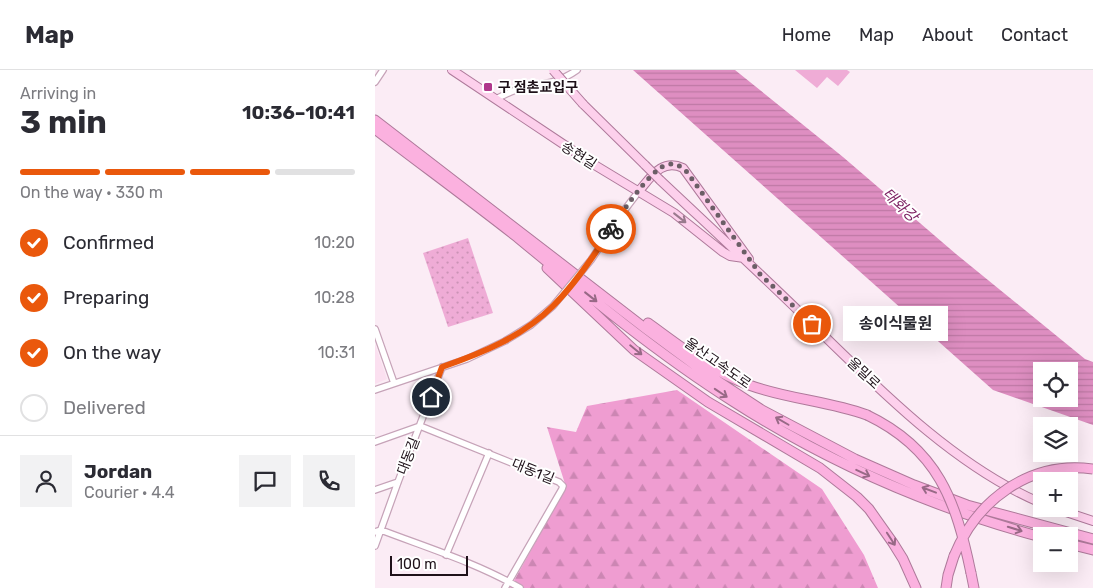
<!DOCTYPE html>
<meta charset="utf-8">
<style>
body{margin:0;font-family:Rubik,"Noto Sans KR",sans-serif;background:#f2f2f3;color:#2b2b33;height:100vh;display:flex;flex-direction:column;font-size:19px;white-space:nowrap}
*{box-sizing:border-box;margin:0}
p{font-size:16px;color:#7c7c81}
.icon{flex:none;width:28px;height:28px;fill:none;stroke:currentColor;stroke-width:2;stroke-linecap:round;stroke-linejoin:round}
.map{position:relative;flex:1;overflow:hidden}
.panel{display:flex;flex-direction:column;background:#fff;width:375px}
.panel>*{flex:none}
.tools{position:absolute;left:658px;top:292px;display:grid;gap:10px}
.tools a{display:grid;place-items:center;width:45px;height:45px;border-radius:0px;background:#fff;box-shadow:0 5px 20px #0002;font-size:25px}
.scale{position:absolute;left:15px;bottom:12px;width:78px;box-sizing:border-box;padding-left:5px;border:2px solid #1e1119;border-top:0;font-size:14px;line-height:18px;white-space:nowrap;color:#1e1119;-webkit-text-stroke:4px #fff;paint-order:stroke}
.pin{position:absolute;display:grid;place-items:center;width:42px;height:42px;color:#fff;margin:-21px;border:2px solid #fff;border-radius:50%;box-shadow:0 1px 5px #0007}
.courier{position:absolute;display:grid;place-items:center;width:50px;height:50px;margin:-25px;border:4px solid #ea580c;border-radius:50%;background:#fff;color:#222;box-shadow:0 1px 6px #0007}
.bubble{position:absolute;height:35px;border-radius:0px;background:#fff;box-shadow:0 5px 20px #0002;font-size:16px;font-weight:700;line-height:35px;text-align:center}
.head em{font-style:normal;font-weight:700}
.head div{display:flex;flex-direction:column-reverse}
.head{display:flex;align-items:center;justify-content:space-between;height:85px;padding:0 20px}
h1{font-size:32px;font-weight:700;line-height:38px}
.bar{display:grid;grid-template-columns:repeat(4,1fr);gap:8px 5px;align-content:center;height:60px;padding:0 20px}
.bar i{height:6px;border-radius:4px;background:#e1e1e2}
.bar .on{background:#ea580c}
.bar p{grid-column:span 4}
.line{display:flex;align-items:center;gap:12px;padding:0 20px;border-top:1px solid #e1e1e2}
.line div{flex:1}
.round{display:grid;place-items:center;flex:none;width:52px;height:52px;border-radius:0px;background:#f2f2f3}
ol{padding:0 20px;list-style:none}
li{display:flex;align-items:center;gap:15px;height:55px}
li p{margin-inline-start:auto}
li .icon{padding:5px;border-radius:50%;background:#ea580c;color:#fff;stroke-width:4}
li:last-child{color:#7c7c81}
li i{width:28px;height:28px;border:2px solid #e1e1e2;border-radius:50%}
header{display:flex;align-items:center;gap:30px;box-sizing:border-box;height:70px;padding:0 25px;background:#fff;border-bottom:1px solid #e1e1e2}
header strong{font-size:24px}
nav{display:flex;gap:28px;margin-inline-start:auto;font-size:18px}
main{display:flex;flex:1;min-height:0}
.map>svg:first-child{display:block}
.built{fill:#fbe0f0}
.green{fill:#efacd6}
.forest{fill:url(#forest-firs)}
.park{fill:url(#park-dots)}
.water{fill:url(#water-rules);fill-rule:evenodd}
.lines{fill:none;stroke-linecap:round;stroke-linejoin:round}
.minor-casing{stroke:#c6a3b8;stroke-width:8}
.major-casing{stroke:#ae799a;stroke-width:10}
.highway-casing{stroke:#ae799a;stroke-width:11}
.minor{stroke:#fff;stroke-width:5.5}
.major{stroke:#fdd0ec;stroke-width:8}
.highway{stroke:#fbb1df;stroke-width:9}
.minor-bridge-casing{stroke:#c6a3b8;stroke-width:8;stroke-linecap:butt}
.major-bridge-casing{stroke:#ae799a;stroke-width:10;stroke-linecap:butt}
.highway-bridge-casing{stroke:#ae799a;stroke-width:11;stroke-linecap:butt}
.minor-bridge{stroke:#fff;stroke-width:5.5}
.major-bridge{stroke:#fdd0ec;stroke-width:8}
.highway-bridge{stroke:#fbb1df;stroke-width:9}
.oneway{stroke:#997a8d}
.oneway2{stroke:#986986}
.done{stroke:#6b5e66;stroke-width:5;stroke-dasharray:0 9}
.route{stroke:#ea580c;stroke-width:6}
.poi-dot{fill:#b0388c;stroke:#fff;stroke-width:2}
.labels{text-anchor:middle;stroke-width:4;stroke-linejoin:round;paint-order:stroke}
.poi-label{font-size:14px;font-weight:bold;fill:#1e1119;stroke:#fff;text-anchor:start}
.street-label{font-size:14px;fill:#1e1119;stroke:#fff}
.water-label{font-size:15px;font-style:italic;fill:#7b1e60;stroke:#fff}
</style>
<header>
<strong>Map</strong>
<nav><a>Home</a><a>Map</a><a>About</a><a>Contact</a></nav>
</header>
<main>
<section class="panel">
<div class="head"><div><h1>3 min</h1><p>Arriving in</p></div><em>10:36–10:41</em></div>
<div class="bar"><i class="on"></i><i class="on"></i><i class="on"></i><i></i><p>On the way · 330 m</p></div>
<ol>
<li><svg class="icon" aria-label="check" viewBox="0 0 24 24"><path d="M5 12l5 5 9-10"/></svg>Confirmed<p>10:20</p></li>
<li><svg class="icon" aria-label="check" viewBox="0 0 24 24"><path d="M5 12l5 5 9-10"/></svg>Preparing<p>10:28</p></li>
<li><svg class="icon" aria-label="check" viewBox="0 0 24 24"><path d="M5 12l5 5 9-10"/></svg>On the way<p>10:31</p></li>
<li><i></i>Delivered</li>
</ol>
<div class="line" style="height:90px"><a class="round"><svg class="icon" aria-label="person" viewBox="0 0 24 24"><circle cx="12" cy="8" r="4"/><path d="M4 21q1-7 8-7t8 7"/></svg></a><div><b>Jordan</b><p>Courier · 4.4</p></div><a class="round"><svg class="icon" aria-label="chat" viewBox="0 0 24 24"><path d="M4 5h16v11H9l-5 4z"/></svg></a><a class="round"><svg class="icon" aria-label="phone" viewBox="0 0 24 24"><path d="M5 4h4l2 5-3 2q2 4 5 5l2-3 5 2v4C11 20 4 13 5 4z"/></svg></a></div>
</section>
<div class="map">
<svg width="718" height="518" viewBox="0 0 718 518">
<defs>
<pattern id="forest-firs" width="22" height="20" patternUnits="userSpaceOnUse" patternTransform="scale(1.25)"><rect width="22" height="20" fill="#ef9dd1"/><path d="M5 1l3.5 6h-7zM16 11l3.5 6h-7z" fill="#cc86b3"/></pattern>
<pattern id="park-dots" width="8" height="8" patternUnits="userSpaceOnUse" patternTransform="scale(1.25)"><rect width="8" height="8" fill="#efacd6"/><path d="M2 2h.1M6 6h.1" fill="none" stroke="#cc93b7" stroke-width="1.8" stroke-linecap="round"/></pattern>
<pattern id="water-rules" width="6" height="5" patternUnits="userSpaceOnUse" patternTransform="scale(1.25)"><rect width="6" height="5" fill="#de8ec1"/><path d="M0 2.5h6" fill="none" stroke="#be79a5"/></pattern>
</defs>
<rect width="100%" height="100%" fill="#fbecf5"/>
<path class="built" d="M0 274 12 309 0 314Z"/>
<path class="green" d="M420 0H472L475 2 463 16 452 7 442 18Z"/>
<path class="forest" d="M302 320 447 419 489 485 503 518H135L191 417 172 357 201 362 212 336Z"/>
<path class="park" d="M93 168 118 243 73 257 48 183Z"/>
<path class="water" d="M258 0H360L468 87 581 184 710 289 718 292V355L618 320ZM666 301H694V329H666Z"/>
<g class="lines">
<g class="minor-casing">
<path id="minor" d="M0 12 8 0
M121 29C129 25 138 20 147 18 167 14 184 13 202 0
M248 142 264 121
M0 259 19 313
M0 320 92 289 130 271
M0 372 45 356 184 412 188 416 187 419 130 518
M0 420 23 412
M0 462 6 460C53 478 102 493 145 518
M0 476 23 412 67 297
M71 485 114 383"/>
</g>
<g class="major-casing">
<path id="major" d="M77 0 218 94 299 143 348 182 355 186 369 188
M208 34 270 95
M285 110C336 158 387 205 437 254 504 319 579 396 666 433
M264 121C276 107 287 88 308 98L374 189
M682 439 718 451"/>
</g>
<g class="highway-casing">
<path id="highway" d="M0 50 271 259 329 302 387 340 480 389 539 415 592 435 718 469
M0 59C47 95 95 130 142 167 212 225 283 284 359 332 454 393 558 438 666 467
M172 198 259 280 333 332 445 398 482 427 494 439 518 473 528 489 541 518
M273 253C305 276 337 302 374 315 412 329 454 331 492 345
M694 474 718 480
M596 503 599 518
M571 518 573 505 579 486"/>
</g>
<use href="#minor" class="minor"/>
<use href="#major" class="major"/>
<use href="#highway" class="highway"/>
<g class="minor-bridge-casing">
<path id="minor-bridge" d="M130 271 156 255 178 236 216 190 248 142"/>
</g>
<g class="major-bridge-casing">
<path id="major-bridge" d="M178 0 208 34
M270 95 285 110"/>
</g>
<g class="highway-bridge-casing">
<path id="highway-bridge" d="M492 345C563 379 581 431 596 503
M579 486C602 430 655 390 718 399"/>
</g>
<use href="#minor-bridge" class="minor-bridge"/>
<use href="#major-bridge" class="major-bridge"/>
<use href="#highway-bridge" class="highway-bridge"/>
</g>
<defs><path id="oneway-shaft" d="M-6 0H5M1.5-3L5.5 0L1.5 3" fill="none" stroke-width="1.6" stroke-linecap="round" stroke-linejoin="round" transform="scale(1.25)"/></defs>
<use class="oneway" href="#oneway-shaft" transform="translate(305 148) rotate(38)"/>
<g class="oneway2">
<use href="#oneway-shaft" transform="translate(216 227) rotate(38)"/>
<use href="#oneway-shaft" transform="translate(261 280) rotate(39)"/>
<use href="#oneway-shaft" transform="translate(346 323) rotate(34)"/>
<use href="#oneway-shaft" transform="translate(407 351) rotate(-150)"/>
<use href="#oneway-shaft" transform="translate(488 403) rotate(25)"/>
<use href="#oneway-shaft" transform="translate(554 420) rotate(-159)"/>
<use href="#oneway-shaft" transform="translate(640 459) rotate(17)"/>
<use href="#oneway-shaft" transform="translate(516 469) rotate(57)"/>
</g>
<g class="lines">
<path class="done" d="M236 159C246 144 275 100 291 95 300 92 306 96 312 102L385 204 437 254"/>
<path class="route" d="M56 327 67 297C107 283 147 267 178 236 200 214 219 186 236 159"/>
</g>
<rect class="poi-dot" x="108" y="12" width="10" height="10" rx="2.5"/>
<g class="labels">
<g class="poi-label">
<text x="123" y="22">구 점촌교입구</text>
</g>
<g class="street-label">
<text transform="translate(204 85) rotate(33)" y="5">송현길</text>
<text transform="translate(343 293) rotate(35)" y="5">울산고속도로</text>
<text transform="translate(489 303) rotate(43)" y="5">울밀로</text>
<text transform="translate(33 386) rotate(-69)" y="5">대동길</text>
<text transform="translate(158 401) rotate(22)" y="5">대동1길</text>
</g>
<g class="water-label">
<text transform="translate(525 135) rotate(43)" y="5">태화강</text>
</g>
</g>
</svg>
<div class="tools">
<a><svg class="icon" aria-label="locate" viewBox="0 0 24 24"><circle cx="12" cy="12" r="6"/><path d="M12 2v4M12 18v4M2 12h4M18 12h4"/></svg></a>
<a><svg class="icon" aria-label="layers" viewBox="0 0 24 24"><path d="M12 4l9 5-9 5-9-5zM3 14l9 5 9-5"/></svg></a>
<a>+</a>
<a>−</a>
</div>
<div class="scale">100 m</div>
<div class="pin" style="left:437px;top:254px;background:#ea580c"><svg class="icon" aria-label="bag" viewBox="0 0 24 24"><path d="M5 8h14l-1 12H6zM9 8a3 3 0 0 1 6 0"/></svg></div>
<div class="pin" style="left:56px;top:327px;background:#1f2937"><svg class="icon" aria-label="home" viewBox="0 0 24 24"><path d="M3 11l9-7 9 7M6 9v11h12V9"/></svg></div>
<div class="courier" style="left:236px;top:159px"><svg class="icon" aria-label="bike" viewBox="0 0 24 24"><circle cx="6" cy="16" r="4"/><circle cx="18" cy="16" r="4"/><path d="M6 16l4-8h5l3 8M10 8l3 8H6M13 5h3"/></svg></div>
<div class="bubble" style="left:468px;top:236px;width:105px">송이식물원</div>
</div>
</main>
